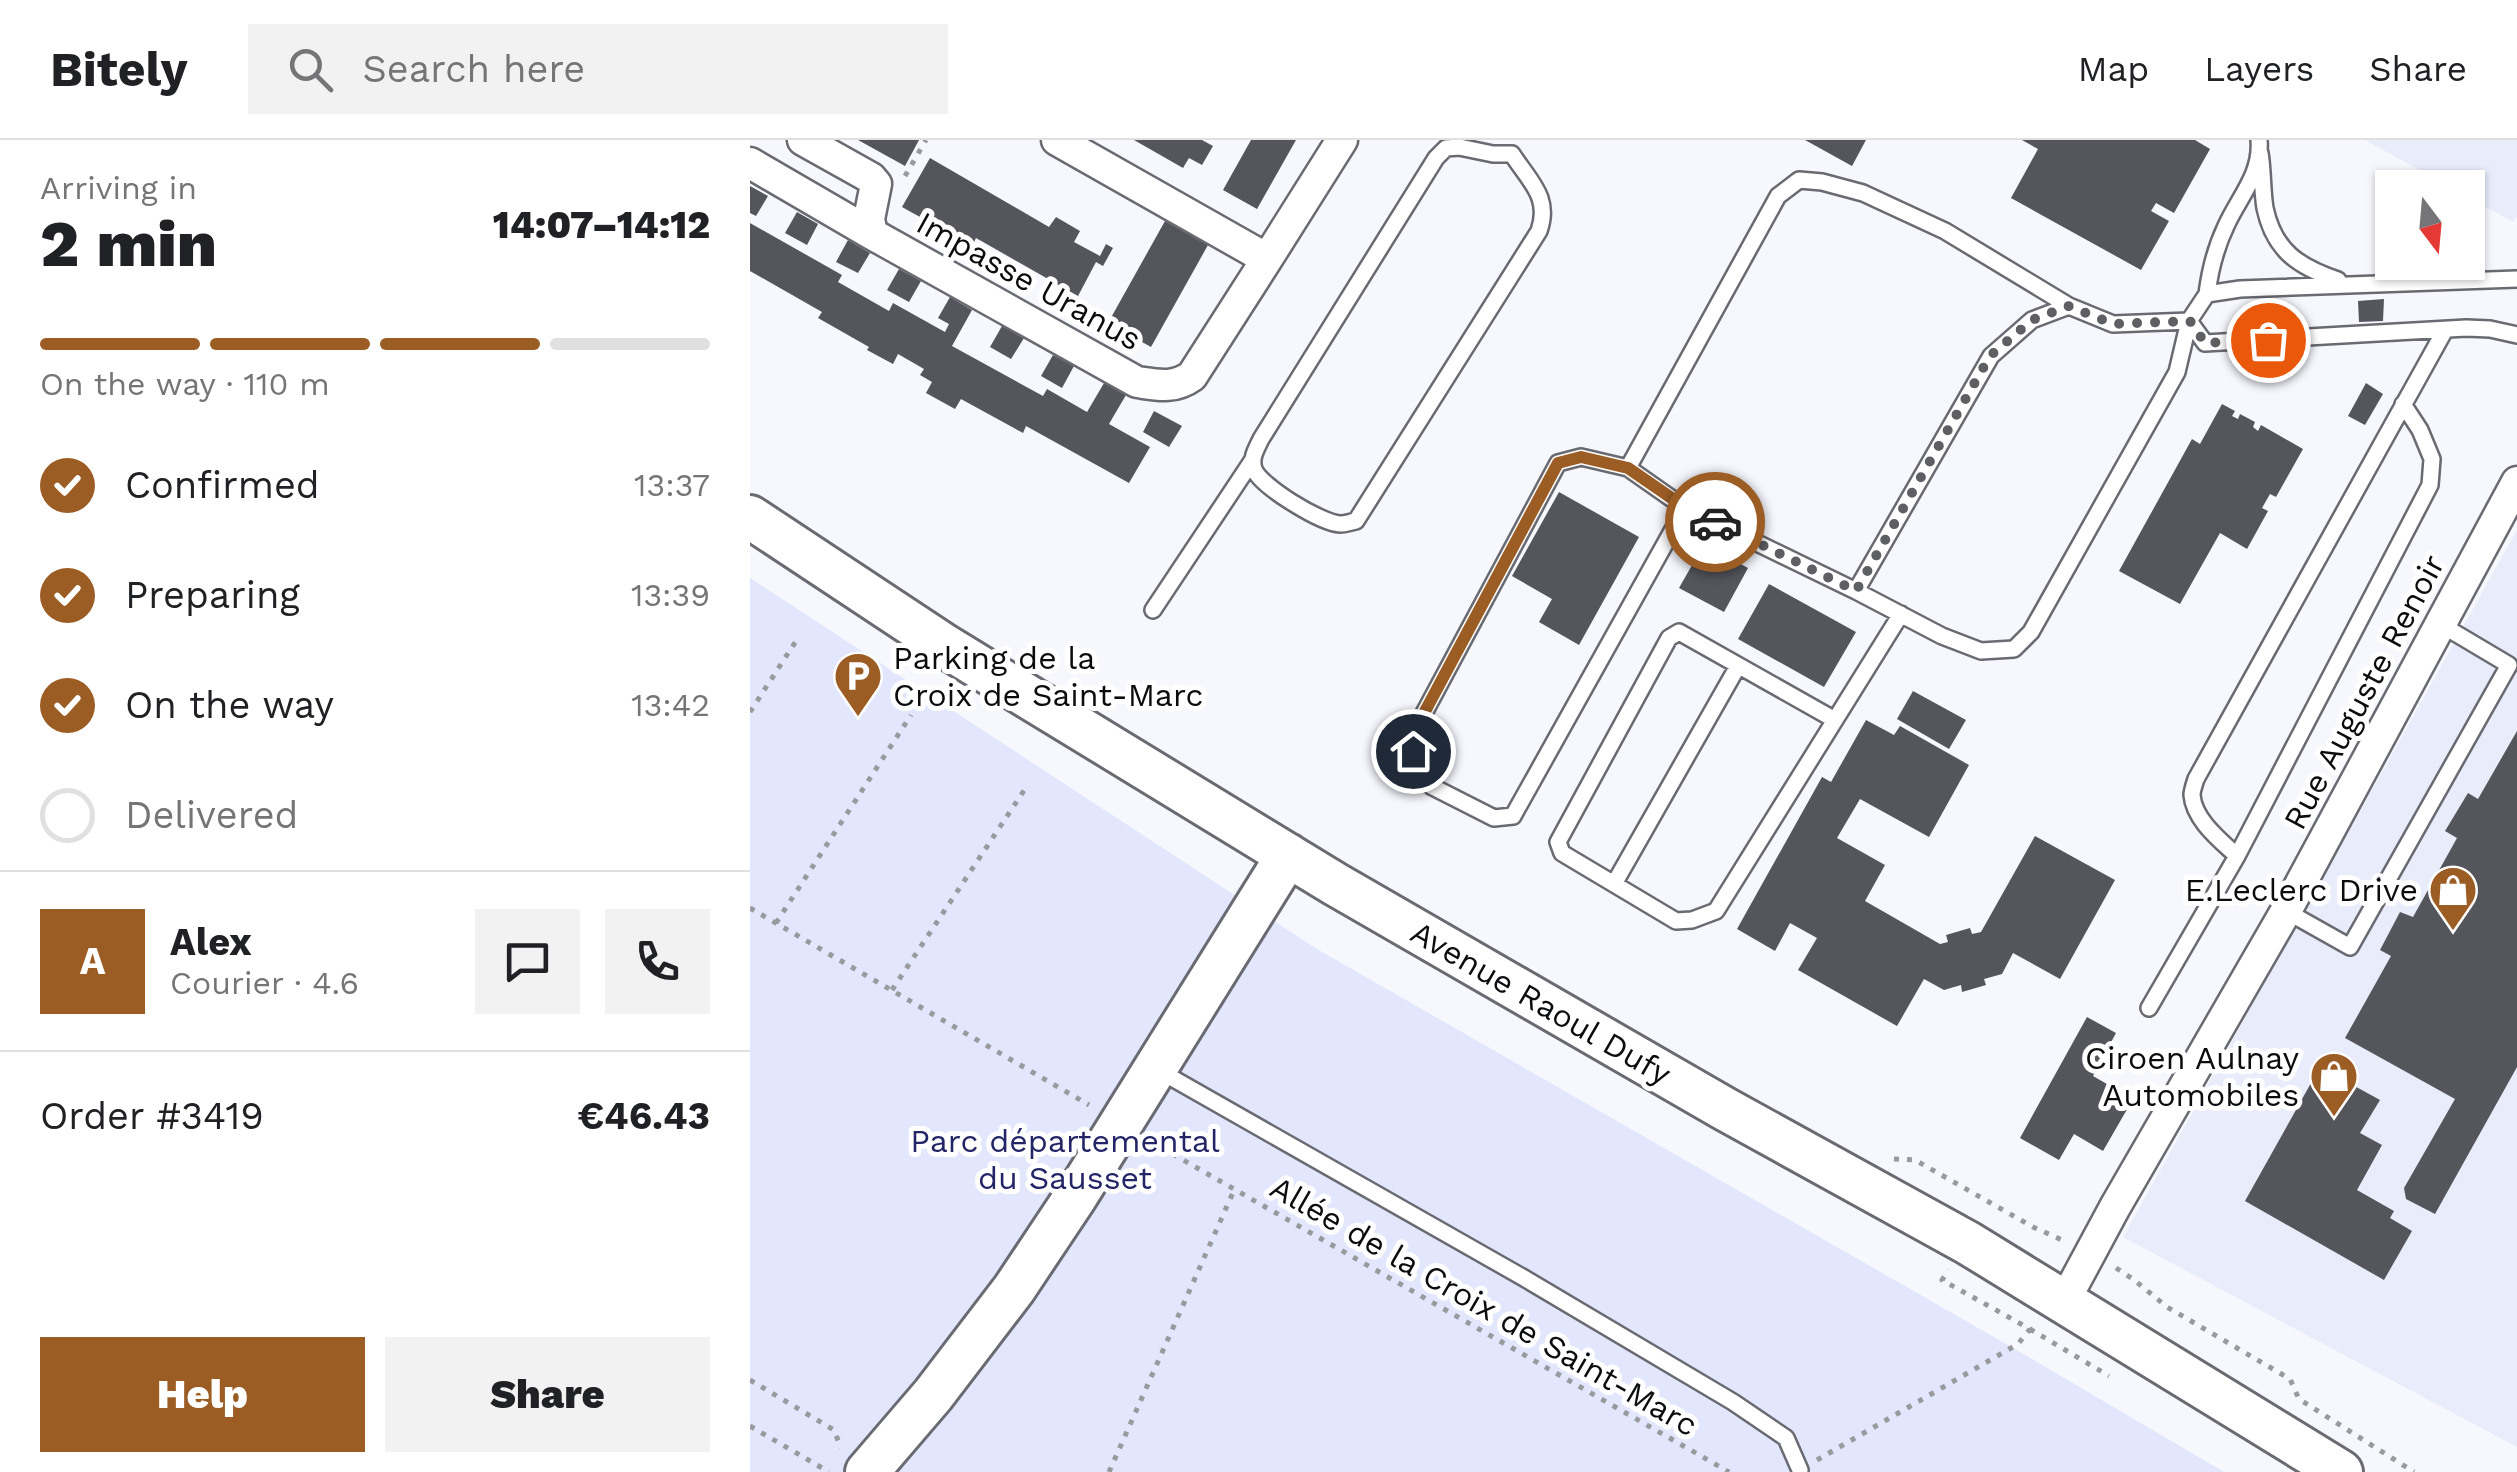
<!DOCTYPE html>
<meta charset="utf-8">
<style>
body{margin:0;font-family:"Work Sans",sans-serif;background:#f2f2f2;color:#202124;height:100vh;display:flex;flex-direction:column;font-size:38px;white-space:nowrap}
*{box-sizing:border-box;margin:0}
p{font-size:32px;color:#757577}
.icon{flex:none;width:55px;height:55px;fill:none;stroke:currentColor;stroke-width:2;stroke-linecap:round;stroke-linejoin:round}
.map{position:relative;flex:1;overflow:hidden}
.side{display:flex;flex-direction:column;background:#fff;width:750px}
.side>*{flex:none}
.needle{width:65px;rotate:164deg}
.tools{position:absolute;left:1625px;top:30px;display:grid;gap:20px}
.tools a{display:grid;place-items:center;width:110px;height:110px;border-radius:0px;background:#fff;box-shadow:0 2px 8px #0004;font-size:50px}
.pin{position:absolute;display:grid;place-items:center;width:85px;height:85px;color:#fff;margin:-42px;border:5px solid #fff;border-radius:50%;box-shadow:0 2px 10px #0007}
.courier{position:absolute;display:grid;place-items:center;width:100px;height:100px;margin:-50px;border:8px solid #9c5d25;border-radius:50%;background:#fff;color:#222;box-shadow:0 2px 12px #0007}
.overview em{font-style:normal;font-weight:800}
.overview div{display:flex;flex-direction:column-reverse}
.overview{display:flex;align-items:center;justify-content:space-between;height:170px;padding:0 40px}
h1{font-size:65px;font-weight:800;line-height:75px}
.bar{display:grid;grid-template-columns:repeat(4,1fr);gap:15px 10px;align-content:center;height:120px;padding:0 40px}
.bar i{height:12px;border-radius:8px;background:#e0e0e0}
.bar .selected{background:#9c5d25}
.bar p{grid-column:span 4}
.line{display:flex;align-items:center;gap:25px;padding:0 40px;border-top:2px solid #e0e0e0}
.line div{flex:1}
.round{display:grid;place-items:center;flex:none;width:105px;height:105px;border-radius:0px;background:#f2f2f2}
ol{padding:0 40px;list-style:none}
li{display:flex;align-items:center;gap:30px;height:110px}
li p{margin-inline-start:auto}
li .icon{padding:10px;border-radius:50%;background:#9c5d25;color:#fff;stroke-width:4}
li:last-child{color:#757577}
li i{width:55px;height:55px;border:5px solid #e0e0e0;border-radius:50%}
.cta{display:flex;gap:20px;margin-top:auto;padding:20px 40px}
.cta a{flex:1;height:115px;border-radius:0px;background:#9c5d25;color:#fff;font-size:40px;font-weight:800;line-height:115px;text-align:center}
.cta a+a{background:#f2f2f2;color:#202124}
header{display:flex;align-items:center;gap:60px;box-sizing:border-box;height:140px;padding:0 50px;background:#fff;border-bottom:2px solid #e0e0e0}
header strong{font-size:48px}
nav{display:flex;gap:55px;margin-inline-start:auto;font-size:35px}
.search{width:700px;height:90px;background:#f2f2f2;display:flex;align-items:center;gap:25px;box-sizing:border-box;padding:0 35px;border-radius:0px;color:#757577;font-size:38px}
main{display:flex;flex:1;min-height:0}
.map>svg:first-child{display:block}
.built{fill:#e8ecfb}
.green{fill:#e2e7fe}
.building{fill:#54565c}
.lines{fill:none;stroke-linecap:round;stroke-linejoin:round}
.lane-casing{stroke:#6a6b72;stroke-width:20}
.street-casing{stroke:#6a6b72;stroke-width:35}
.secondary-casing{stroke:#6a6b72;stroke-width:48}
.path{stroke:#989a9e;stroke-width:5;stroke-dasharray:5 8;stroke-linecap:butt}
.lane{stroke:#fff;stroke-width:15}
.street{stroke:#fff;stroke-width:30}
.secondary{stroke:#fff;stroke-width:42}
.done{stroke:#5d5f62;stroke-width:10;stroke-dasharray:0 18}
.route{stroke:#9c5d25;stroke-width:12}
.labels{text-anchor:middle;stroke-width:10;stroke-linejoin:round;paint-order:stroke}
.street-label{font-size:32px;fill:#0b0c0e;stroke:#fff}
.poi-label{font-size:32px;fill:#0b0c0e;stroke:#fff;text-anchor:end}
.park-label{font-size:32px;fill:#232567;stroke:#fff}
</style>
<header>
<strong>Bitely</strong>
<div class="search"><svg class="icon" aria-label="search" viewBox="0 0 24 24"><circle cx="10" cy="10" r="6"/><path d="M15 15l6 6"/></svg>Search here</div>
<nav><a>Map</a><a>Layers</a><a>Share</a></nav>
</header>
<main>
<section class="side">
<div class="overview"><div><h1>2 min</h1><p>Arriving in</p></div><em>14:07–14:12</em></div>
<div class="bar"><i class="selected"></i><i class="selected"></i><i class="selected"></i><i></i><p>On the way · 110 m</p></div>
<ol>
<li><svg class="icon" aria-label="check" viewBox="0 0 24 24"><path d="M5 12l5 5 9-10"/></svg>Confirmed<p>13:37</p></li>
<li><svg class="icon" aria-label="check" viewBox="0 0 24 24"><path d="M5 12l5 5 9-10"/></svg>Preparing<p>13:39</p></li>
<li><svg class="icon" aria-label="check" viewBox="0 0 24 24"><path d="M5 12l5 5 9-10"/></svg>On the way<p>13:42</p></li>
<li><i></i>Delivered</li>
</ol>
<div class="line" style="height:180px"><b class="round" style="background:#9c5d25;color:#fff">A</b><div><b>Alex</b><p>Courier · 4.6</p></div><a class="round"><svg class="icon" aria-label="chat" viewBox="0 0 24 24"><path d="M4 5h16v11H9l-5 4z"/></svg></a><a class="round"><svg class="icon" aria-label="phone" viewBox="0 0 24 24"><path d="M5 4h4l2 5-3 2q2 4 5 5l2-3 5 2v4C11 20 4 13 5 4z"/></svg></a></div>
<div class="line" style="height:130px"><div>Order #3419</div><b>€46.43</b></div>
<div class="cta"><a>Help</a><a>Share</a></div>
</section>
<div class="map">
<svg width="1767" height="1332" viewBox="0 0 1767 1332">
<rect width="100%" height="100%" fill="#f6f8fe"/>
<path class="built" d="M1615 0H1767V76L1763 82 1718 57V48L1701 47Z
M1767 390V1307L1373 1097Z"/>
<path class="green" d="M0 438 567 809 1277 1216 1474 1332H0Z"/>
<path class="building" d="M108 0H169L155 26Z
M384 0H452L463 6 452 25 439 18 433 28Z
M501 0H546L507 69 473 50Z
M1055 0H1116L1102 26Z
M1272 0H1445L1460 9 1424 73 1406 63 1401 71 1419 81 1391 130 1261 58 1288 9Z
M180 18 299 87 306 77 330 91 324 102 350 116 356 104 363 108 353 126 346 122 328 156 226 98 222 106 152 67Z
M0 46 18 56 6 76 0 73Z
M47 72 68 84 57 105 35 93Z
M415 81 458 105 401 207 358 183Z
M0 83 92 135 88 142 139 171 143 163 195 192 199 184 188 178 200 157 222 170 202 206 293 256 297 249 337 272 354 243 376 255 359 284 400 307 379 343 276 286 273 293 211 259 205 269 176 253 182 242 170 235 174 229 148 214 143 224 117 210 119 207 68 178 72 172 0 131Z
M98 100 120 113 108 133 86 122Z
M149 129 171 141 159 162 137 150Z
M1634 159 1633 181 1609 182 1608 161Z
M252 186 274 198 261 219 240 207Z
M303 215 324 226 312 248 291 236Z
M1616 243 1633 254 1615 285 1598 276Z
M1472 264 1485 271 1482 276 1488 279 1490 274 1505 282 1503 287 1508 291 1511 285 1553 309 1526 357 1520 354 1512 368 1518 371 1497 409 1470 393 1430 464 1369 431 1442 299 1450 304Z
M404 271 432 286 419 307 393 292Z
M809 352 889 397 829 505 789 482 802 459 762 436Z
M954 404 998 428 974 472 929 448Z
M1019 444 1106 492 1074 547 988 499Z
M1163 551 1216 580 1199 609 1147 579Z
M1116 580 1144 595 1150 586 1219 625 1179 697 1110 659 1087 698 1135 725 1115 761 1190 804 1198 802 1196 795 1220 788 1222 794 1231 792 1285 696 1365 740 1310 839 1263 813 1252 834 1234 839 1236 845 1212 852 1211 845 1194 850 1174 839 1147 886 1048 830 1067 798 1040 783 1025 811 987 789 1072 637 1081 642Z
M1767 591V927L1685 1074 1656 1059 1654 1048 1705 959 1595 898 1641 816 1630 810 1650 772 1663 777 1707 698 1695 691 1718 653 1728 659Z
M1337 877 1366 893 1343 936 1383 959 1353 1011 1324 994 1309 1020 1270 998Z
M1570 927 1630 960 1610 993 1632 1005 1607 1050 1644 1071 1640 1078 1662 1091 1634 1140 1495 1061Z"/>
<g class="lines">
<g class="lane-casing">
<path id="lane" d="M709 7 743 14H762C779 41 801 57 789 91L606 381C600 382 596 384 590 384 571 383 510 346 504 329 500 318 507 308 511 299L686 18 696 8Z
M1510 13C1513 31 1512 50 1515 68 1524 111 1549 127 1588 140
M1457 154C1460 130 1465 109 1476 86 1489 57 1512 34 1509 0
M1439 181 1455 203 1716 188 1740 189 1767 195
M878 328 935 368 1106 451 1192 496 1231 511 1264 509 1281 492 1427 232 1439 181
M935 368 763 676 744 678 681 646 668 629 663 611 665 590 808 323 831 317 878 328 1028 56 1049 40 1072 42 1113 53 1195 91 1319 166 1363 184 1439 181 1457 154 1490 149 1767 139
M1106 451 1241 216 1282 180 1319 166
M403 470 502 321
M1085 580 929 492 919 498 808 702 812 713 926 781 942 780 966 771 1151 474
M1487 716C1470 700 1444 680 1442 655 1442 652 1445 642 1446 639L1695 190
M864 744 988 526
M1536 771 1600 807 1759 525 1690 484
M1399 868 1487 716 1680 345 1682 319 1670 290 1653 264
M408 930 774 1138 983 1262 1036 1298 1050 1330"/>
</g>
<g class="street-casing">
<path id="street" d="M53 0 121 38 126 44 119 79 122 94
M307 0 517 119 592 0
M0 23 122 94 387 242C408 245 424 249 442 236L517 119
M1315 1160 1365 1067 1536 771 1767 342"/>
</g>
<g class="secondary-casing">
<path id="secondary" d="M0 377 195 506 585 744 975 969 1218 1103 1591 1332
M117 1332 183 1255 264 1149 326 1056 538 715"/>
</g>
<path class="path" d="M155 36 176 0
M0 572 46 501
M0 768 339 965
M26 783 161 575
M142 850 275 649
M400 1001 979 1332
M1144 1019 1165 1020 1283 1087 1312 1100
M1366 1128 1383 1139 1417 1167 1540 1239 1549 1259 1664 1332
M1280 1189 1359 1236
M0 1240 84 1290 91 1308
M0 1286 79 1332
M1067 1320 1268 1204 1280 1189 1192 1140 1199 1130
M359 1332 485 1048"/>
<use href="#lane" class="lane"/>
<use href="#street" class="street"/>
<use href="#secondary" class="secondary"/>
</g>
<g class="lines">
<path class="done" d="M965 382 1106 451 1240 216 1282 180 1319 166 1363 184 1440 181 1455 203 1518 200"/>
<path class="route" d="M663 611 665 590 808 323 831 317 878 328 936 368 965 382"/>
</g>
<defs>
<g id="parking-pin" transform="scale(2.5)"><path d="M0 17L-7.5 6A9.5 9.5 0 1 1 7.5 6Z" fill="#9c5d25" stroke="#fff"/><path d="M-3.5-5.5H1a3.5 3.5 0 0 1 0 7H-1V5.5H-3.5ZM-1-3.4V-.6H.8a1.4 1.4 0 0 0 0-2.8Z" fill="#fff"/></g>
<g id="shop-pin" transform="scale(2.5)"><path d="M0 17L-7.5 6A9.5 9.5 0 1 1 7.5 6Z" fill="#9c5d25" stroke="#fff"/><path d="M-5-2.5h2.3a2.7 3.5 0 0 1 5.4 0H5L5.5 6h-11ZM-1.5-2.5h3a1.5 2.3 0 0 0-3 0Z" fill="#fff"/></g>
</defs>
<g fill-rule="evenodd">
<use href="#parking-pin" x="108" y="536"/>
<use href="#shop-pin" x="1703" y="750"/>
<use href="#shop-pin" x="1584" y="936"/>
</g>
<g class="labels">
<g class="street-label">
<text transform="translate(279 141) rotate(29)" y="11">Impasse Uranus</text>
<text transform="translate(1614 552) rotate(-62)" y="11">Rue Auguste Renoir</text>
<text transform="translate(791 863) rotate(30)" y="11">Avenue Raoul Dufy</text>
<text transform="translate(734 1166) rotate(30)" y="11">Allée de la Croix de Saint-Marc</text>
</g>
<g class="poi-label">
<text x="143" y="529" text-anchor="start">Parking de la<tspan x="143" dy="37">Croix de Saint-Marc</tspan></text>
<text x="1668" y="761">E.Leclerc Drive</text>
<text x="1549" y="929">Ciroen Aulnay<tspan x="1549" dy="37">Automobiles</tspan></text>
</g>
<g class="park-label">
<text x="315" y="1012">Parc départemental<tspan x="315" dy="37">du Sausset</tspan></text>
</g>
</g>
</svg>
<div class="tools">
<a><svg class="needle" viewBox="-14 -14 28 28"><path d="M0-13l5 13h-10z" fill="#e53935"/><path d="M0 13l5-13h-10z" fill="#757577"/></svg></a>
</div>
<div class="pin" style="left:1518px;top:200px;background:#ea580c"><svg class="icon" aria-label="bag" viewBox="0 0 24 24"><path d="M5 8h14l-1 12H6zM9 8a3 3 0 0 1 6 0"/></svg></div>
<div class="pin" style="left:663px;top:611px;background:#1f2937"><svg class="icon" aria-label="home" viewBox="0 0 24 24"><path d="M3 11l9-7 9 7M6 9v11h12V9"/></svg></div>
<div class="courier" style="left:965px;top:382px"><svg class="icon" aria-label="car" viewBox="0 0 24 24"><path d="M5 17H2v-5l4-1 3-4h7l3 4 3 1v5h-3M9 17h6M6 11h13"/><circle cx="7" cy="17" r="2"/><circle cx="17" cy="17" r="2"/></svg></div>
</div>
</main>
